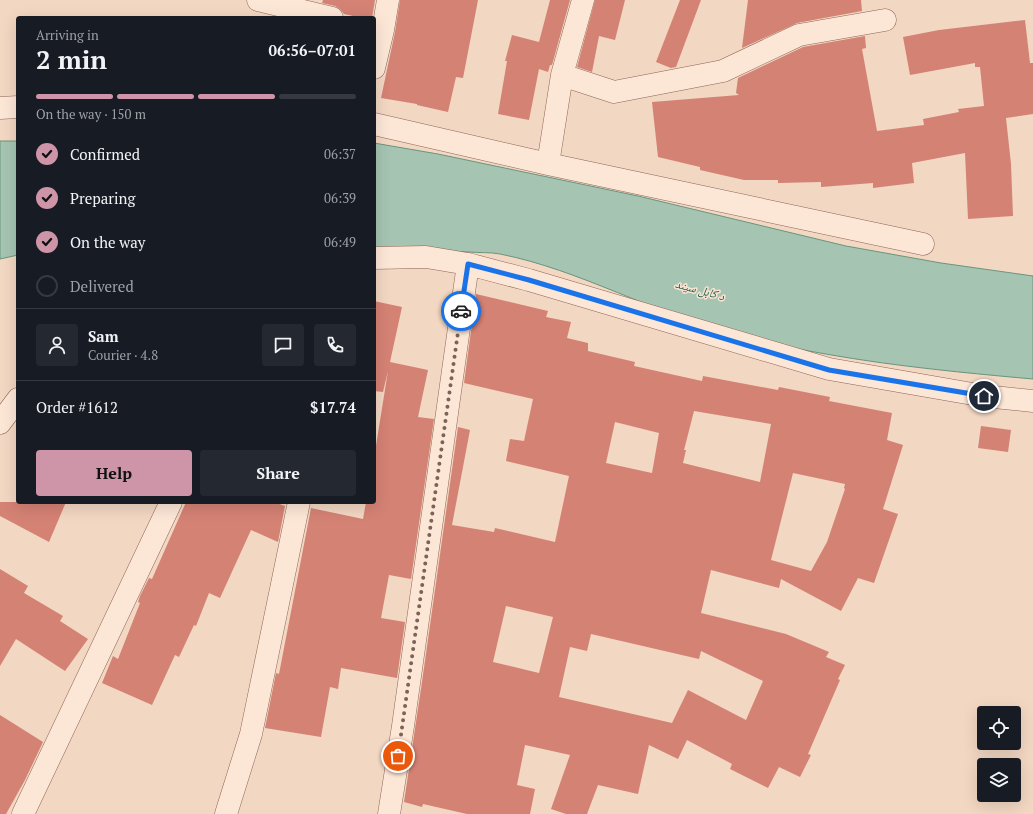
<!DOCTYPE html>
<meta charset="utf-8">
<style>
body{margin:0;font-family:"PT Serif","Noto Naskh Arabic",serif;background:#242831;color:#f1f3f6;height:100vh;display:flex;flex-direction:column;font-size:15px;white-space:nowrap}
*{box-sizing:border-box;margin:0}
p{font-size:13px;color:#9ea1a6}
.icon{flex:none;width:22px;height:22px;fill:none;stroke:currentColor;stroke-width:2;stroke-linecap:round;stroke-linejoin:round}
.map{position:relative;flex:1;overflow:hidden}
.drawer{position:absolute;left:16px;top:16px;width:360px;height:488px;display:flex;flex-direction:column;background:#171b24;border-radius:4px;box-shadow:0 4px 16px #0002}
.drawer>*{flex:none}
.fabs{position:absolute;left:977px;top:706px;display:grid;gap:8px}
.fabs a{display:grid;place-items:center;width:44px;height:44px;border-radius:4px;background:#171b24;box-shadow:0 4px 16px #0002;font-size:20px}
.pin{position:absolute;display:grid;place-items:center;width:34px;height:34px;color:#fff;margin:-17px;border:2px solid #fff;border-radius:50%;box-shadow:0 1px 4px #0007}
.courier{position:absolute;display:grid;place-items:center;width:40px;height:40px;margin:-20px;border:3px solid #1a73e8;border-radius:50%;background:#fff;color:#222;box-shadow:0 1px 5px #0007}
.head em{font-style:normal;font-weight:700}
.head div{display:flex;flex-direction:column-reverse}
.head{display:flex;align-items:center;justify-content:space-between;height:68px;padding:0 20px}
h1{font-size:26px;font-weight:700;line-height:30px}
.bar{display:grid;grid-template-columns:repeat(4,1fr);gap:6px 4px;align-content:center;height:48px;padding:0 20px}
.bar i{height:5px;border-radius:3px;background:#363941}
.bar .active{background:#ce94a7}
.bar p{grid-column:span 4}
.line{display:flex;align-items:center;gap:10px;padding:0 20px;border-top:1px solid #363941}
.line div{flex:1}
.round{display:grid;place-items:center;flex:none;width:42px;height:42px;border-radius:4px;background:#242831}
ol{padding:0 20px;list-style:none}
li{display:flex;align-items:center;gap:12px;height:44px}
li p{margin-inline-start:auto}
li .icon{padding:4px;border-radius:50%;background:#ce94a7;color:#111;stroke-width:4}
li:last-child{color:#9ea1a6}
li i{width:22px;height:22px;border:2px solid #363941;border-radius:50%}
.primary-button{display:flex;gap:8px;margin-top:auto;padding:8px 20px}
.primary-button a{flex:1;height:46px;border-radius:4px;background:#ce94a7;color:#111;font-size:16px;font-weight:700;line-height:46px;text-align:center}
.primary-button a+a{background:#242831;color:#f1f3f6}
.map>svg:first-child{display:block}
.water{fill:#a5c4b2;stroke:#6a947e}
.building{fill:#d48274;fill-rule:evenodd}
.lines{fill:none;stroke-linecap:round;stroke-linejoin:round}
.street-casing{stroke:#8e6557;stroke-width:23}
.street{stroke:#fce6d6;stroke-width:22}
.done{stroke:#7c6257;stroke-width:4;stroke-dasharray:0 7.2}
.route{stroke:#1a73e8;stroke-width:5}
.labels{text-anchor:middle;stroke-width:3;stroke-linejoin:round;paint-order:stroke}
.water-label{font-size:12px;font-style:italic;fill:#2b5d4c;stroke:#f9e3d2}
</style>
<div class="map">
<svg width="1033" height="814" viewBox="0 0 1033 814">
<rect width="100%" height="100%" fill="#f2d7c2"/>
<path class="water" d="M0 141H18V255L0 259Z
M374 143 438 154 638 196 846 246 941 263 1033 276V379C932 370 832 360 734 334 654 314 581 270 500 254 490 252 479 253 469 252 437 250 406 251 374 252Z"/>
<path class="building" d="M323 0H375L372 18H362L344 14 340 9 335 6 322 3Z
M400 0H478L463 78 456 77 448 112 417 105V104L381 98 395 32Z
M550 0H570L552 65H550L548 72 539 69 529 120 498 114 507 61H505L512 35 539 42Z
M595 0H625L615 40 599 36 592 72 577 67Z
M680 0H701L676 67 671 68 656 62Z
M748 0H861L862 11 797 23 742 48Z
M1025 20 1030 63H1033V114L1006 118 1011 164 1013 216 968 219 965 153 912 163 914 183 873 188V183L821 187V182L778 183V180H744L700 170V167L658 157 652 102 739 95 736 93 738 78 803 47 865 36 866 48 862 49 877 131 924 125 923 119 959 112 958 109 984 106 980 67H975V63L910 75 903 37 939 30Z
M476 294 548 311 546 317 571 322 567 338 588 343V351L635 362 634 366 702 381 703 376 778 390 779 387 830 397 829 401 892 413 887 440 903 445 883 509 898 514 874 583 858 578 841 611 781 579 779 588 711 570 701 613 786 634 829 652 826 657 845 665 838 679 840 680 808 754 811 755 800 777 779 767 768 788 730 769 732 764 687 740 678 759 649 745 638 794 598 785 587 814H566L551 809 570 755 525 745 517 785 535 789 530 814H467L423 804 422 807 404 802 422 682 458 427 470 430 452 525 494 532 495 528 555 542 569 476 506 461 510 439 524 441 533 399 464 383ZM694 411 771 424 760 482 683 463 686 450H684ZM615 422 659 433 652 473 606 463ZM793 473 845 484 844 488 845 489 827 542 811 571 771 560ZM506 606 553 617 539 673 493 662ZM591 634 699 659 701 651 763 681 746 720 688 690 672 723 559 697 570 647 587 651Z
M374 301 402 307 390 362 428 370 418 417 434 419 411 579 389 575 381 618 405 622 397 678 341 668 338 689 330 687 321 737 265 728 276 673 279 674 311 508 363 519 366 502H374V458L388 371 383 392 374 391Z
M981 426 1011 430 1008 452 978 448Z
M0 502H66L49 542 0 516Z
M186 502H274L285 506 278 542 251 530 220 598 209 593 196 626 194 625 179 657 175 655 152 705 102 683 113 656 118 659 140 603 138 602 140 596 149 578 152 579Z
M0 569 28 586 24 593 63 616 60 621 88 639 65 671 16 639 0 666Z
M0 715 43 742 25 780 6 814H0Z"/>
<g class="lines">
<g class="street-casing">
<path id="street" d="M258 0 332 18
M374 68 383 30 388 0
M562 75 614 92 723 71 799 35 885 20
M0 108 18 107
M374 124 548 164 923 244
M548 164 562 75 583 0
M374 258 426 257 468 264 529 280 829 369 984 396 1033 401
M0 423 18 399
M23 814 171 502
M226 814 251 734 299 502
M389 814 403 726 468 264"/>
</g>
<use href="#street" class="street"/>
</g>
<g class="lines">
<path class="done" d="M398 756 461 311"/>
<path class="route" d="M461 311 468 264 529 280 829 370 984 396"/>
</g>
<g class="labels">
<g class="water-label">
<text transform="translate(700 290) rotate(15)" y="4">د کابل سيند</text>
</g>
</g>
</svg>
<div class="fabs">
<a><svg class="icon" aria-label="locate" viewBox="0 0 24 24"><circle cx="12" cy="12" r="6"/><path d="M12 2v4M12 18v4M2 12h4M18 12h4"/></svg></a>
<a><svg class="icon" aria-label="layers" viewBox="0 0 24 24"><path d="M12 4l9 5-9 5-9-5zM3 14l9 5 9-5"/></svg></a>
</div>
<div class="pin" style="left:398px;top:756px;background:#ea580c"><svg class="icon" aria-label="bag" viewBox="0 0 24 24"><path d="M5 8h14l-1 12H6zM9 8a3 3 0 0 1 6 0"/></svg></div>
<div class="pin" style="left:984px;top:396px;background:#1f2937"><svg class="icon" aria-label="home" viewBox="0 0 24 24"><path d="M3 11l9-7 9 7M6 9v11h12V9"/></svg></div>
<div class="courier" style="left:461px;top:311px"><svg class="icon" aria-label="car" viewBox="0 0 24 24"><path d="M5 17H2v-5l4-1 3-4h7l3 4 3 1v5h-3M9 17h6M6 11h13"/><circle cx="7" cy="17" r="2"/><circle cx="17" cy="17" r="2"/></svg></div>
<section class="drawer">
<div class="head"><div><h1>2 min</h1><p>Arriving in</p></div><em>06:56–07:01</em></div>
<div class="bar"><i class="active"></i><i class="active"></i><i class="active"></i><i></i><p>On the way · 150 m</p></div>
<ol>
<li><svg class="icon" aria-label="check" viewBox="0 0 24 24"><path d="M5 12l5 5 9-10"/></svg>Confirmed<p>06:37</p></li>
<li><svg class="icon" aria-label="check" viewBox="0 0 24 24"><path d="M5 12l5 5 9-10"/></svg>Preparing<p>06:39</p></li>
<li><svg class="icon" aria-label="check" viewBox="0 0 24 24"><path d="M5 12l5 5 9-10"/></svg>On the way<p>06:49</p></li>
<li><i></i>Delivered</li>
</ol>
<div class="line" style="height:72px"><a class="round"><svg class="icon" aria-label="person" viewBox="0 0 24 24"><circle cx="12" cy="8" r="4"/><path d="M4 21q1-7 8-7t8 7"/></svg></a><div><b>Sam</b><p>Courier · 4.8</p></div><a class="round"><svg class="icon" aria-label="chat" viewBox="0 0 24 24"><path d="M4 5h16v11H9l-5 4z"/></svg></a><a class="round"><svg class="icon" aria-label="phone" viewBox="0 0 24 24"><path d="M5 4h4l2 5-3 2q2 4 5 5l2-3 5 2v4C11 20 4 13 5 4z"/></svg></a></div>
<div class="line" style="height:52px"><div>Order #1612</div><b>$17.74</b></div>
<div class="primary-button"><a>Help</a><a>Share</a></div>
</section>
</div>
